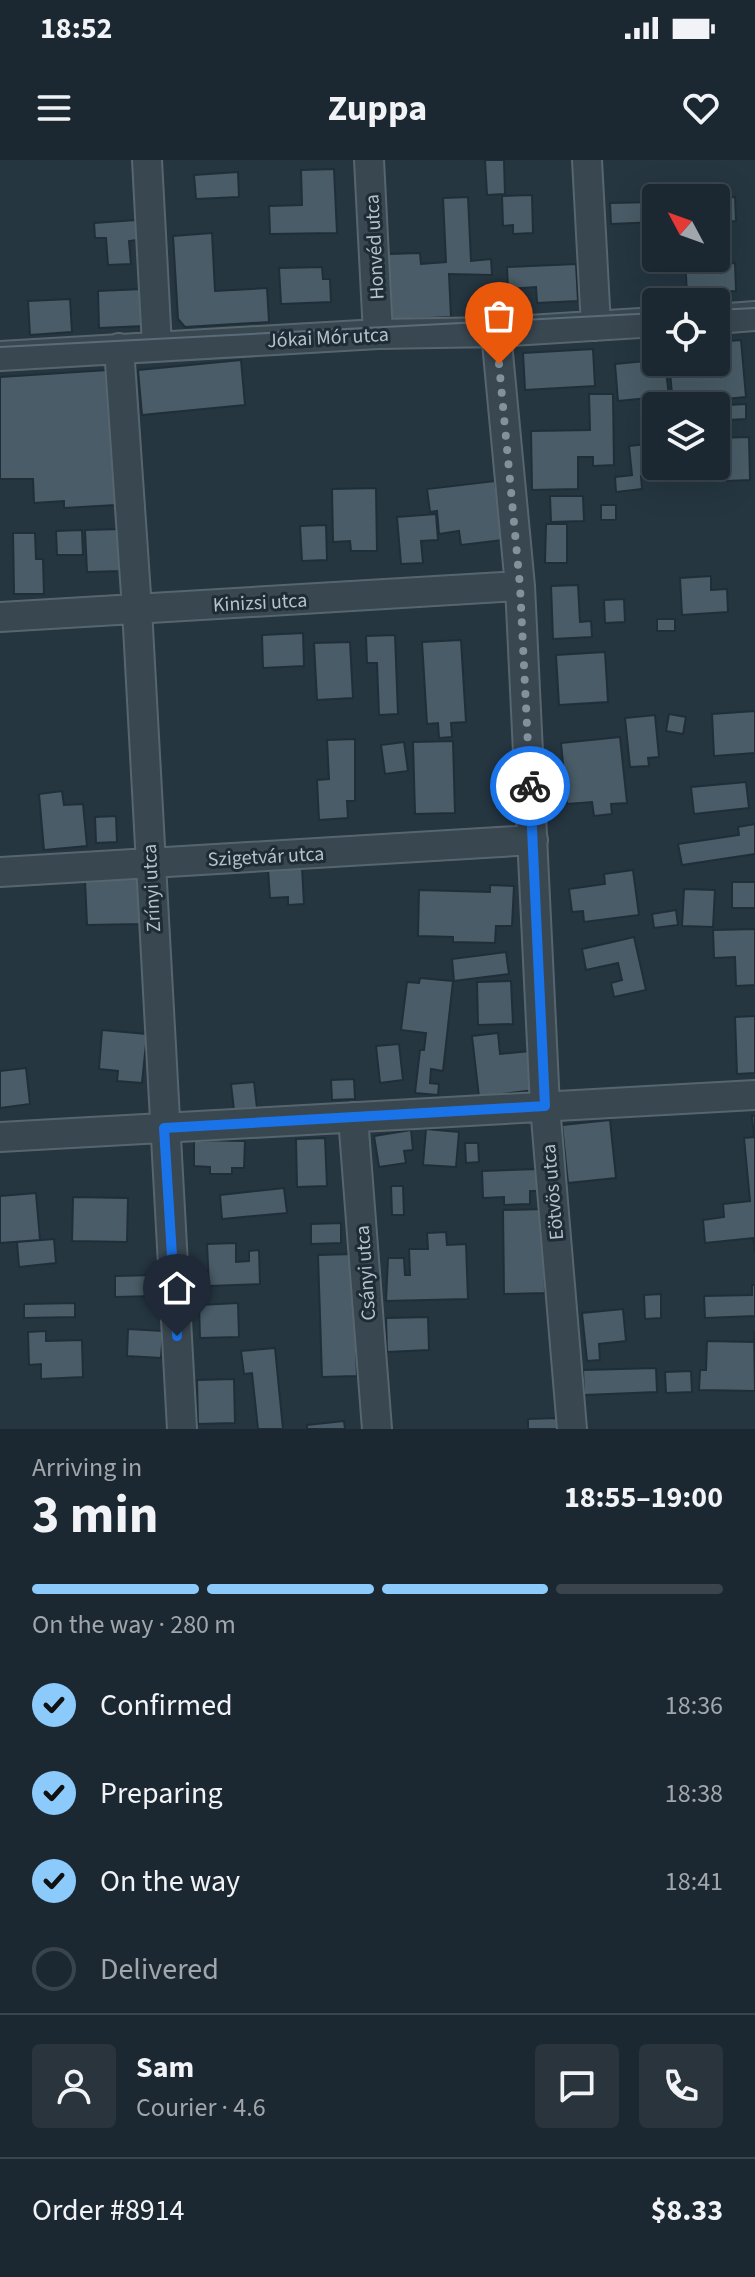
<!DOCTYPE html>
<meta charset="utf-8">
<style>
body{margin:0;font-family:"Source Sans 3",sans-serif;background:#29343d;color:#f1f3f6;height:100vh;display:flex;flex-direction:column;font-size:30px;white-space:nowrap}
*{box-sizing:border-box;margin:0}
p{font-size:26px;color:#a0a6ab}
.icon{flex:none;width:44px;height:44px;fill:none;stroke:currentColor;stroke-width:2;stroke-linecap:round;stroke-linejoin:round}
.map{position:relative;height:1269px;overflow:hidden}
.panel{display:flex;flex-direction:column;background:#1c2831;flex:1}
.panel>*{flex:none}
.needle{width:52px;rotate:311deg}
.buttons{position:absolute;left:642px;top:24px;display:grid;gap:16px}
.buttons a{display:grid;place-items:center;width:88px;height:88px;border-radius:8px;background:#1c2831;box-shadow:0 8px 32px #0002,0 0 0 2px #3a444d;font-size:40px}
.pin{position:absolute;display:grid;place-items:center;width:68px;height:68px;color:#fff;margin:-82px -34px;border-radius:50% 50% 50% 0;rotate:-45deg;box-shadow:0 0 8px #0007}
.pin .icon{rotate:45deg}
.courier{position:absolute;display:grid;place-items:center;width:80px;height:80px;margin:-40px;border:6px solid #1a73e8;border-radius:50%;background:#fff;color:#222;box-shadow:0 2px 10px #0007}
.head em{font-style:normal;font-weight:700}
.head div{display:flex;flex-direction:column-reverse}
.head{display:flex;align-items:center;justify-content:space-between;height:136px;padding:0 32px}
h1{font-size:52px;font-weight:700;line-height:60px}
.bar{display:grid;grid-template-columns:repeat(4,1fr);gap:12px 8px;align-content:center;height:96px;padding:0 32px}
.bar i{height:10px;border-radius:6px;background:#3a444d}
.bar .current{background:#8bcafb}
.bar p{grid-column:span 4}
.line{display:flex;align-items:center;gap:20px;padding:0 32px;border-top:2px solid #3a444d}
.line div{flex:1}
.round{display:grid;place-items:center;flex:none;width:84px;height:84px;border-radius:8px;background:#29343d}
ol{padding:0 32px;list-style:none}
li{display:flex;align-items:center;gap:24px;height:88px}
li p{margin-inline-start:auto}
li .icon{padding:8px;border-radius:50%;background:#8bcafb;color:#111;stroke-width:4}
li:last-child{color:#a0a6ab}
li i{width:44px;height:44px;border:4px solid #3a444d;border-radius:50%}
.status{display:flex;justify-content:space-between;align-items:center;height:56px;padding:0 40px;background:#1c2831;direction:ltr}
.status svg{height:22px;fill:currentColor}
header{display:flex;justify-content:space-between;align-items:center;height:104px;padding:0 32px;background:#1c2831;font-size:36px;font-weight:700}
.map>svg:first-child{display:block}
.building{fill:#495c67;stroke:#202e38;stroke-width:2}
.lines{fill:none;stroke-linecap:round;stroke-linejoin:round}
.minor-casing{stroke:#57656e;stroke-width:32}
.minor{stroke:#394751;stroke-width:28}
.tram{stroke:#5b6c78;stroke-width:2}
.done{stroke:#83919b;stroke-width:8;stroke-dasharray:0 14.4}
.route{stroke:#1a73e8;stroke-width:10}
.labels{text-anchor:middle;stroke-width:6;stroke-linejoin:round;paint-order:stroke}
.street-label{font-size:20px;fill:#b6c2cb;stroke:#1e2c36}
</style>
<div class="status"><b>18:52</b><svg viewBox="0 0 49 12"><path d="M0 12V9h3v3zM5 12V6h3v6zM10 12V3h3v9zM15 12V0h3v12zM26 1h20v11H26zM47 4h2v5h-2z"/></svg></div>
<header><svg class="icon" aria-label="menu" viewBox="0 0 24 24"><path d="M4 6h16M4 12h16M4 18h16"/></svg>Zuppa<svg class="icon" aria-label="heart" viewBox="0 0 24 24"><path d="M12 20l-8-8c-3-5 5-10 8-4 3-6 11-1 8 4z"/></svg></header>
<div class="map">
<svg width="755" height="1269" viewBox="0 0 755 1269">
<rect width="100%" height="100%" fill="#253641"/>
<path class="building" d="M485 0H504L505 34 487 35Z
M334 9 337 73 270 74 269 46 302 45 301 10Z
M238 12 239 37 196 39 194 15Z
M532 35 533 73 513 74V65L503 66 502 36Z
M468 37 471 101 491 99 492 115 449 114 451 157 391 160 388 94 420 93 421 104 446 102 443 38Z
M735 37 736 61 716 62V38Z
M656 42V62L611 64 610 43Z
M136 60 137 80 129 81 131 104 108 105 106 78H95L94 63Z
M212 73 215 131 267 128 269 162 185 167 178 159 173 76Z
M685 98H697L698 105 735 103 736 131 687 134Z
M576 104 578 141 537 143 536 127 508 129 507 107Z
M322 107 323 119H330L331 142 281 144 279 108Z
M142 129 144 166 99 168 98 131Z
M70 139 72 172 30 175 28 141Z
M741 180 746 237 673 244 669 202H716V182Z
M593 189 595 226 525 230 523 193Z
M241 200 245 245 142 255 138 210Z
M656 200V202H665L669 236 618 241 615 204Z
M108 210 116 345 64 348V341L34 343 33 319H0V217Z
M589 234H613L614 305 593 306V297H578V329L532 330 531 271 590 270Z
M746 244V259L729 260 728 245Z
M749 277 750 320 727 321V313H718L716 278Z
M656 283V306H664L665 314 641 316 642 329 616 332 615 317 632 315 629 286Z
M495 321 503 380 461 385 459 371 439 374 437 351 430 352 427 329Z
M376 328 377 391H351L350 381 333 382 332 329Z
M550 336H583L584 361 551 362Z
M601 345H616V360H601Z
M436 354 438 380 421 381 423 403 401 404 397 357Z
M546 364H567V403H545Z
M326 365 327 400 302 401 300 366Z
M120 369 122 411 87 412 85 370Z
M82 370 83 395H57L56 371Z
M13 373H35L36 399H43L44 434H14Z
M711 416V430L727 429 728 452 682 455 680 418Z
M578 425 580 462 591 461 592 477 553 479 551 426Z
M624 439 625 462 605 463 604 440Z
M657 459H675V471H657Z
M303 473 304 506 263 508 262 475Z
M395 475 398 554 379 555 377 503H367L366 476Z
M461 480 466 562 451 563 452 577 439 578 438 563 427 564 422 482Z
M350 482 353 538 317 540 314 483Z
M605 492 608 542 559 545 556 495Z
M755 551V593L714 596 712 554Z
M669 554 686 557 683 574 666 571Z
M655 555 659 597 648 598 649 606 630 607 625 558Z
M620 577 627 643 611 644 612 654 594 656 592 642 567 644 561 583Z
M355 579V641H347L348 658 319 660 317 620 329 619 327 580Z
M453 581 455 653 415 654 413 582Z
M404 582 408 611 385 614 381 585Z
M746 622 749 648 694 654 691 627Z
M62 631 64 645 83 644 87 686 44 690 39 634Z
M116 656 117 682 96 683 95 657Z
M755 664V694L682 705 678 684 739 675 738 667Z
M302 707 304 744 288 745V737L270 738 268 709Z
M633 710 639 755 584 762 583 751 572 752 569 729 605 724 604 714Z
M140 718 141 764 87 765 85 720Z
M732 722H755V748H732Z
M490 725 514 726 512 766H496L495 783 453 782V777L418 776 419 730 490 732Z
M684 729 715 730 713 767 682 766Z
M676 750 678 765 654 768 652 754Z
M755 769V825L736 826 735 797 714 798 713 770Z
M634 777 646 830 614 837 611 823 622 820 618 803 586 810 582 789Z
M506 792 509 814 454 821 452 799Z
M420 818 453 821 443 911 431 909 430 923 439 924 438 935 415 933 420 890H424L426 873 401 870 407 822 419 823Z
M511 821 513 864 478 865 477 822Z
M755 856V913L737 914 735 857Z
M102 870 147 874 142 923 117 921 118 911 99 909Z
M498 873 500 894 530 891 535 930 479 937 472 876Z
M399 884 403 920 380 923 376 886Z
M26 908 30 944 0 948V911Z
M354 919 355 939 332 940 331 920Z
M254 922 257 948 234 950 231 924Z
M752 956H755V1093L753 1078 705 1083 703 1060 724 1057 723 1044 750 1041 744 978 754 977Z
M610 960 616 1018 568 1023 562 965Z
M426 969 459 972 456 1007 423 1005Z
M411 970 413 990 404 991 406 1003 379 1007 374 976Z
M325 978 327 1026 297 1027 296 979Z
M194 980 245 981 244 1008H232V1014H210V1007L194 1006Z
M465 983H478L479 1002 466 1003Z
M538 1009 539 1031H530V1044L504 1045V1037L483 1038 482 1011Z
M391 1026H403L404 1055H392Z
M284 1028 287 1053 222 1059 220 1035Z
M36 1033 40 1080 0 1083V1036Z
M73 1037 128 1038 127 1082 72 1081Z
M544 1049 545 1133 504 1134 503 1050Z
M341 1063V1083L311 1084V1064Z
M446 1072 447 1085 466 1084 468 1139 386 1141 388 1098H404L405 1115H410L409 1089H428L427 1073Z
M54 1079 56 1103 19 1107 17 1082Z
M236 1083V1102L249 1101V1091L259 1090 260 1124 209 1126 207 1084Z
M353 1094 357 1216 322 1217 318 1095Z
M155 1115 156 1136 115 1137V1116Z
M752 1125H755V1156L705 1158 704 1136 752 1135Z
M661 1134V1158L645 1159 644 1135Z
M75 1143V1157L24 1158V1144Z
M238 1143 239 1177 200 1178 199 1145Z
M623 1149 626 1181 599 1184 600 1200 587 1201 582 1153Z
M428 1157 429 1190 387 1192 386 1158Z
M128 1169 163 1171 161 1198 127 1196Z
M46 1171V1181L82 1180 83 1217 41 1219V1204L29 1205 28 1172Z
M754 1171 755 1231 699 1230 700 1210H706L707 1181 754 1182Z
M275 1188 283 1269H258L252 1213 244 1214 241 1191Z
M656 1208 657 1232 584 1235 583 1210Z
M691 1211 692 1232 666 1233 665 1212Z
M234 1219 235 1263 198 1264 197 1220Z
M557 1258V1269H528V1259Z
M344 1261 345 1269H307V1265Z"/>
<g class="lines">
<g class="minor-casing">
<path id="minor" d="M147 0 157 186
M369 0 378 174
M587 0 596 166
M716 159 755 156
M496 172 520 426 545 946 572 1269
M119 188 137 449 182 1269
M0 196 378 174 496 172 656 162
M0 457 520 426
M0 712 533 680
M353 957 377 1269
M0 977 755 935"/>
</g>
<use href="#minor" class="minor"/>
<path class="tram" d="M716 150 755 148
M0 187 656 153"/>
</g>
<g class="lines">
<path class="done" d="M499 204 520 426 530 626"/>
<path class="route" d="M177 1176 164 968 545 946 530 626"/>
</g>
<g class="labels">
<g class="street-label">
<text transform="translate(374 87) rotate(-93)" y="7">Honvéd utca</text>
<text transform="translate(328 177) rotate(-3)" y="7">Jókai Mór utca</text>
<text transform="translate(260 442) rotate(-3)" y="7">Kinizsi utca</text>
<text transform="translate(266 696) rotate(-3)" y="7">Szigetvár utca</text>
<text transform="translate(151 728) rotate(-93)" y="7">Zrínyi utca</text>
<text transform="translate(552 1032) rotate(-95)" y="7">Eötvös utca</text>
<text transform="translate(365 1113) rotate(-94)" y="7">Csányi utca</text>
</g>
</g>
</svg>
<div class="buttons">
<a><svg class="needle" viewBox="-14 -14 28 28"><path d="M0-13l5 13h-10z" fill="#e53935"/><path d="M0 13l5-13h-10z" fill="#a0a6ab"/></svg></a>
<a><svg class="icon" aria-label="locate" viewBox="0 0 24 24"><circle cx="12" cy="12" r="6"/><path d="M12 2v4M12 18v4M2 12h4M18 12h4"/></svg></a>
<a><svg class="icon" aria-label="layers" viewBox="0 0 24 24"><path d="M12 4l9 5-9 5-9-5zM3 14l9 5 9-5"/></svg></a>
</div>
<div class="pin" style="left:499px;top:204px;background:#ea580c"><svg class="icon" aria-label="bag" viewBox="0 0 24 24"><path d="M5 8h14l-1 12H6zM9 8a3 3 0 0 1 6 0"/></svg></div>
<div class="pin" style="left:177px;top:1176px;background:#1f2937"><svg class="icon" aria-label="home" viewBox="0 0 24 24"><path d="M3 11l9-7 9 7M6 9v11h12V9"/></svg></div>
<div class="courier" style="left:530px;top:626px"><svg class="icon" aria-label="bike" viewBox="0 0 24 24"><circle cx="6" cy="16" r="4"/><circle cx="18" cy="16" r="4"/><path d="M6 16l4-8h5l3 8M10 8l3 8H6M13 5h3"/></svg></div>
</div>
<section class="panel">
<div class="head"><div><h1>3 min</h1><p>Arriving in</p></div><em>18:55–19:00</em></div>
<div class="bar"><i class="current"></i><i class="current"></i><i class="current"></i><i></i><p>On the way · 280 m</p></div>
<ol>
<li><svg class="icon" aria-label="check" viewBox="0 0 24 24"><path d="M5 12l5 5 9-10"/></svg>Confirmed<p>18:36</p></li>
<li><svg class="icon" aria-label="check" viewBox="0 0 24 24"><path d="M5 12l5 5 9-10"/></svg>Preparing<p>18:38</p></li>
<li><svg class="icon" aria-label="check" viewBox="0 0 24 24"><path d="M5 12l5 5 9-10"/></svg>On the way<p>18:41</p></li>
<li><i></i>Delivered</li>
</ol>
<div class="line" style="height:144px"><a class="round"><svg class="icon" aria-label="person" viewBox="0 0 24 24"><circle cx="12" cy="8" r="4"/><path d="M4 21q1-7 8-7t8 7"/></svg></a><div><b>Sam</b><p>Courier · 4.6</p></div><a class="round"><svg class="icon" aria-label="chat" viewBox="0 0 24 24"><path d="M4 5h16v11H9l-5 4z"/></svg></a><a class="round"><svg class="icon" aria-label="phone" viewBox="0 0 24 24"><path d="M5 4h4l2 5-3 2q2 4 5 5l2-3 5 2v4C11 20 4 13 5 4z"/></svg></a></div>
<div class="line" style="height:104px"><div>Order #8914</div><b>$8.33</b></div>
</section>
